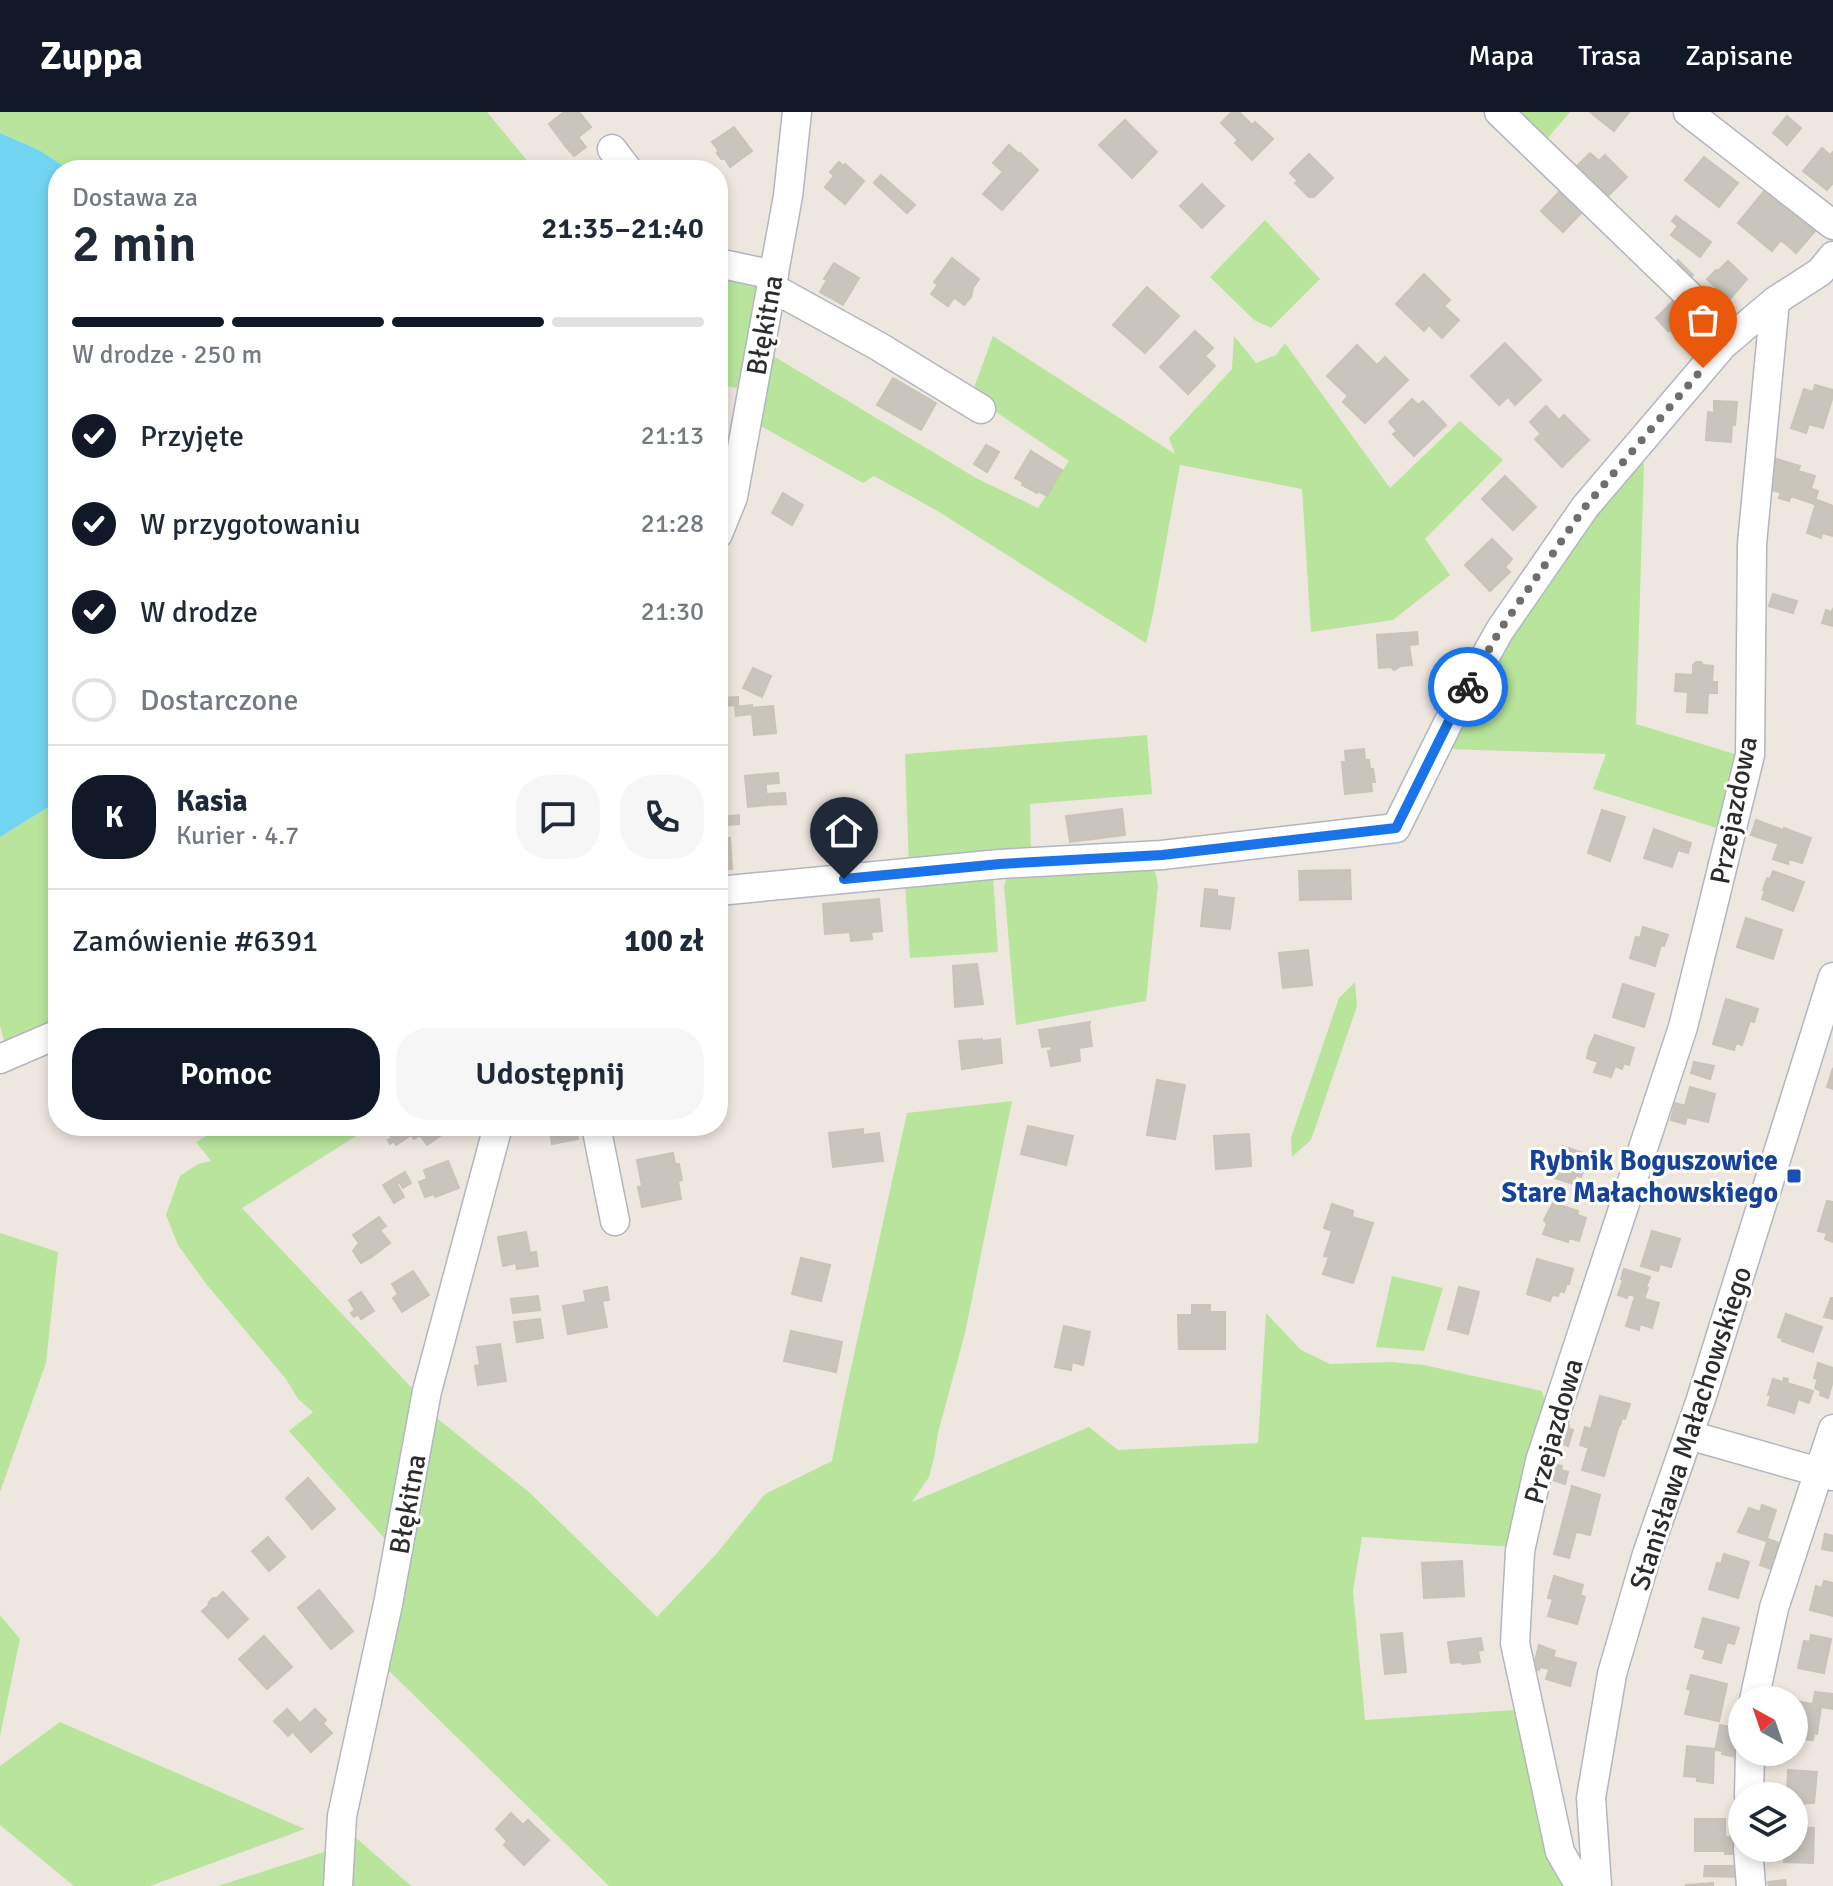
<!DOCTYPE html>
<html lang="pl">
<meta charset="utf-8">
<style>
body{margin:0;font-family:Signika,sans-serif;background:#f6f6f7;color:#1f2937;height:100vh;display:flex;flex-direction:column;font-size:30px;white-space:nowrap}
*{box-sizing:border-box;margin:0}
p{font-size:26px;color:#747a83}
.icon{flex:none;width:44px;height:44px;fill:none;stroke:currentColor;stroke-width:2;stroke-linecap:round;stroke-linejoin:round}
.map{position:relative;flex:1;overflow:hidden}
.drawer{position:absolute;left:48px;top:48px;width:680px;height:976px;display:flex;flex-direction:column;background:#fff;border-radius:32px;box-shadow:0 4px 12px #0003}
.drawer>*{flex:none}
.needle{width:52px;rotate:320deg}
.fabs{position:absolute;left:1728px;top:1574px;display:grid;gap:16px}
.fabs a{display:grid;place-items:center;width:80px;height:80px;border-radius:50%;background:#fff;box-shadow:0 4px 12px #0003;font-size:40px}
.pin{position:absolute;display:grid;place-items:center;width:68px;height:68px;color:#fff;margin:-82px -34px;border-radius:50% 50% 50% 0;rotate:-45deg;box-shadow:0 0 8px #0007}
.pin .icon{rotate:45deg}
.courier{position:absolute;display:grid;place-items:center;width:80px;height:80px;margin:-40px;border:6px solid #1a73e8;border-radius:50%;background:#fff;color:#222;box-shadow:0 2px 10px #0007}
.head em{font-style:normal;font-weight:600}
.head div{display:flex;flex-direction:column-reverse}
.head{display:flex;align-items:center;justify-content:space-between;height:136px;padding:0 24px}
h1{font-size:52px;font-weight:600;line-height:60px}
.bar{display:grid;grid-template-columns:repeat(4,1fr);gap:12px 8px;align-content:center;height:96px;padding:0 24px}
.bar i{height:10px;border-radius:6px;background:#e0e1e3}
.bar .active{background:#111827}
.bar p{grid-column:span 4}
.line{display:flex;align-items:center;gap:20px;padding:0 24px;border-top:2px solid #e0e1e3}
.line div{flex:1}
.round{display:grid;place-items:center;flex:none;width:84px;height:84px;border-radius:32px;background:#f6f6f7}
ol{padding:0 24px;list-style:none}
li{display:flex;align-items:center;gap:24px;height:88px}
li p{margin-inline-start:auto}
li .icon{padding:8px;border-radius:50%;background:#111827;color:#fff;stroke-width:4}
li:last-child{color:#747a83}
li i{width:44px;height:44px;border:4px solid #e0e1e3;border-radius:50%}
.action{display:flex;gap:16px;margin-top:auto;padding:16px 24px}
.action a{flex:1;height:92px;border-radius:32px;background:#111827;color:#fff;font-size:32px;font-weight:600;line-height:92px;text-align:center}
.action a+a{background:#f6f6f7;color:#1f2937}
header{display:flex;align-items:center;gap:48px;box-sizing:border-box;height:112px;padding:0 40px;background:#111827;color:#fff}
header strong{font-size:38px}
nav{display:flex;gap:44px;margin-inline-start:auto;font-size:28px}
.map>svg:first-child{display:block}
.green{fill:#b8e59b}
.water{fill:#71d5f1}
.building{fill:#c9c5bd;stroke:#cac3b8;stroke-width:2}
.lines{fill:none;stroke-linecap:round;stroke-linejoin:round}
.minor-casing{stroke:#b2b6c0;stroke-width:31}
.minor{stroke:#fff;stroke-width:28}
.done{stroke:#706d6b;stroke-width:8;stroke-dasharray:0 14.4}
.route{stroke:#1a73e8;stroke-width:10}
.transit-dot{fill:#1a4fb4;stroke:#fff;stroke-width:3}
.labels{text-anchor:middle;stroke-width:6;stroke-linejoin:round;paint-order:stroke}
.street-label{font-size:28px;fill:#2c2c2c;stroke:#fff}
.transit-label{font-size:28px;font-weight:bold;fill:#164399;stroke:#fff;text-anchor:end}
</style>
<header>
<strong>Zuppa</strong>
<nav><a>Mapa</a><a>Trasa</a><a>Zapisane</a></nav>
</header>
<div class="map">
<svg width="1833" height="1774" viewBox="0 0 1833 1774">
<rect width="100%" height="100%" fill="#eee7df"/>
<path class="green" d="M0 0H487L535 58H70L39 38 0 21Z
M1506 0H1570L1540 35Z
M1265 108 1320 167 1271 216 1254 208 1210 165Z
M718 155 761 167 737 276 718 273Z
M993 224 1175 342 1169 326 1232 257 1234 224 1256 251 1276 243 1285 231 1390 376 1460 309 1503 348 1425 427 1450 463 1393 508 1311 520 1302 377 1180 353 1153 502 1146 531 936 398 874 364 863 371 757 312 770 242 976 366 1038 396 1069 349 987 294 972 281Z
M1639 348 1644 352 1636 612 1738 643 1723 718 1593 677 1606 642 1444 637 1506 517Z
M1147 623 1152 682 1030 692 1031 744 909 756 905 642Z
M58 687V906L5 932 0 914V725L47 696Z
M1150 754 1156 762 1158 773 1146 889 1016 913 1004 774 1007 765Z
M993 763 998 840 910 846 905 771Z
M1355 870 1357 894 1311 1028 1292 1045 1291 1026 1339 886Z
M1012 989 965 1221 938 1321 934 1346 929 1365 912 1390 1089 1315 1118 1338 1258 1331 1266 1201 1301 1238 1330 1252 1391 1250 1424 1253 1542 1279 1547 1296 1513 1435 1362 1425 1353 1479 1365 1608 1514 1598 1552 1745 1570 1774H609L384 1554 433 1303 530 1381 657 1505 717 1441 765 1382 832 1349 844 1288 907 1001Z
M223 1014H372L242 1096 411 1275 419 1280 392 1435 289 1319 313 1300 298 1287 286 1267 207 1173 178 1133 166 1103 180 1064 198 1052 211 1049 196 1030Z
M0 1121 58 1140 46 1251 0 1380Z
M1392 1164 1443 1176 1424 1239 1376 1235Z
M0 1503 20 1527 0 1624Z
M60 1610 305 1717 150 1774H74L0 1713V1654Z
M347 1718 411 1774H346Z
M327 1739 325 1774H218Z"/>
<path class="water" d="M0 21 39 38 70 58H58V687L47 696 0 725Z"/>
<path class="building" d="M564 0H579L591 15 566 35 549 12Z
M1232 0H1239L1252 13 1255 10 1273 27 1252 48 1235 31 1238 28 1221 11Z
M1590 0H1629L1614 19Z
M1787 4 1801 16 1787 33 1773 21Z
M1125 8 1157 40 1132 66 1099 33Z
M734 15 752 39 730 55 725 47H721L717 41 718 38 712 30Z
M578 25 586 35 574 44 566 35Z
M1009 33 1018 41 1002 59 993 51Z
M1822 36 1830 43 1833 40V71L1827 78 1803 59Z
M1020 41 1038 58 1002 98 983 82Z
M1590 41 1599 49 1605 43 1627 65 1607 85 1576 55Z
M1309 42 1333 66 1314 85H1309L1295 71 1298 69 1290 61Z
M1704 45 1738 71 1719 95 1685 68Z
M839 50 843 54 845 52 864 69 845 92 825 75 834 64 830 60Z
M881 63 915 93 907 101 874 71Z
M1202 72 1224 94 1202 116 1180 94Z
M1562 77 1584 98 1563 120 1541 99Z
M1765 78 1815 119 1796 141 1781 128 1772 139 1738 111Z
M1676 104 1711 130 1700 145 1671 123 1678 114 1672 109Z
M952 146 979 167 973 176 971 185 964 193 934 170Z
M1678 148 1693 163 1685 172 1670 158Z
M1728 149 1747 167 1729 188 1707 167 1716 158 1718 159Z
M834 151 859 166 843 193 820 180 827 168 824 167Z
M1424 162 1450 188 1444 194 1459 208 1442 226 1429 213 1424 219 1396 192Z
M938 173 954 186 948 194 931 182Z
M1147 175 1179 204 1145 241 1113 213Z
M1673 189 1683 200 1690 192 1704 206 1696 214 1693 211V217L1688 223 1683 221 1678 227 1671 219H1668L1656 206Z
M1195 219 1213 236 1205 244 1215 254 1188 282 1160 255Z
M1505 231 1541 268 1515 293 1508 285 1499 293 1471 264Z
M1357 233 1377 253 1385 245 1408 268 1365 311 1343 290 1348 284 1327 264Z
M893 266 936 291 921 318 877 293Z
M1815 273 1833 278V284L1823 316 1809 312 1806 321 1791 316 1804 277 1813 280Z
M1412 287 1418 293 1423 289 1446 313 1414 344 1393 322 1397 319 1389 310Z
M1714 289 1737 290 1735 313H1732L1731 330 1706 328 1708 300 1714 301Z
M1546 294 1559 308 1564 303 1589 328 1562 355 1535 327 1541 322 1530 310Z
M986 333 999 340 987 360 974 352Z
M1031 339 1062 358 1047 384 1038 379 1037 381 1022 373 1023 370 1015 366Z
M1774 346 1789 351 1783 368 1773 365Z
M1789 351 1800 354 1798 359 1815 364 1811 376 1784 368Z
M1505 364 1536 395 1513 418 1482 387Z
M1773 365 1783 368 1779 380 1772 378Z
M1784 368 1818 379 1814 392 1791 384 1789 389 1779 386Z
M783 381 803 393 792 413 772 401Z
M1817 388 1833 394V424L1822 421 1821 426 1807 421Z
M1492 427 1512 447 1505 455 1510 460 1490 479 1465 453Z
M1773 482 1797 489 1793 501 1769 494Z
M1833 497V514L1822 511 1826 498 1831 500Z
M1417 520 1418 532 1409 533 1412 553 1401 554 1394 558 1391 555 1379 556 1377 523Z
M1696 550H1701L1703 553 1713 554 1712 570H1717V581H1708L1707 601 1687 600 1688 580 1675 579 1676 562 1693 563V553Z
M718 553 721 554 718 566 724 567 720 586H718Z
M753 556 771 564 762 585 743 576Z
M738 585V593L718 594V586Z
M752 593V596L773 594 776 621 754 623 752 602 736 604 735 595Z
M1364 637 1365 648H1369L1370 657H1373L1375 670H1371L1372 679 1345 682 1342 650H1346L1345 639Z
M778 661 779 671 766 672 765 662Z
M765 662 767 693 748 695 745 664Z
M785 681 786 692 767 693 766 682Z
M1122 697 1125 723 1070 730 1066 704Z
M1602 698 1625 705 1610 749 1588 741Z
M739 703V712L718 714V705Z
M1756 708 1783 718 1779 732 1751 723Z
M1784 716 1811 726 1802 751 1789 747 1788 752 1773 747Z
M1654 717 1691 731 1688 741 1678 738 1672 755 1644 746Z
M718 726H730L732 757H718Z
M1350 758 1351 787 1300 788 1299 759Z
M1773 759 1804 770 1793 799 1762 787 1765 779 1763 778 1767 766 1770 767Z
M1205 777 1217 778V784L1234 786 1230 817 1201 814Z
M879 787 882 819 871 820 872 827 851 829 850 820 825 822 823 792Z
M1746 806 1782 818 1773 847 1737 835Z
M1643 815 1668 823 1664 834 1661 833 1655 854 1630 846 1636 825 1640 826Z
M1308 838 1312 873 1283 876 1279 841Z
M977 852 983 892 955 895 953 854Z
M1623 872 1654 882 1644 915 1613 905Z
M1726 887 1758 897 1754 910 1750 909 1742 933 1736 931 1734 938 1713 932Z
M1090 910 1089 912 1092 934 1079 936 1080 949 1051 954 1048 939H1052L1051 934 1042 935 1039 918Z
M1595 923 1634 936 1629 953 1624 951 1622 957 1615 954 1611 965 1594 960 1598 950 1587 946 1589 936Z
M982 927V929L1000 927 1002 951 962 957 959 929Z
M1694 950 1714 954 1710 967 1691 961Z
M1833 956V977L1827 975Z
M1157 968 1185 973 1175 1027 1147 1023Z
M1690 975 1715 982 1708 1010 1687 1005 1685 1012 1671 1008 1675 991 1685 994Z
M401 1014H414L417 1019 396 1033 394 1029 390 1032 388 1028 392 1026 389 1022Z
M414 1014H445L448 1019 427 1033 420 1023 414 1027 411 1023 417 1019Z
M560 1014H575L578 1027 552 1032 549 1015Z
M1028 1014 1073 1024 1066 1053 1021 1042Z
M863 1017V1023L879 1021 883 1049 833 1055 829 1021Z
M1249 1022 1251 1054 1216 1057 1214 1024Z
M1562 1034 1583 1041 1580 1050 1586 1052 1581 1065 1576 1063 1573 1072 1552 1065 1557 1045 1558 1046Z
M673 1041 675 1052H679L682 1068 678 1069 681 1087 642 1095 638 1075 642 1074 637 1048Z
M448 1049 459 1076 435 1085 434 1082 425 1085 419 1070 427 1067 424 1058Z
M405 1060 411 1071 403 1076 399 1070 397 1072 404 1085 394 1091 383 1073Z
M1827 1089 1833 1090V1130L1825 1127 1827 1121 1818 1119Z
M1553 1091 1578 1099 1577 1103 1586 1106 1579 1129 1569 1126 1568 1130 1543 1122 1547 1112 1544 1108Z
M1332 1092 1353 1099 1352 1105 1373 1111 1353 1171 1323 1162 1329 1145 1324 1144 1332 1119 1324 1116Z
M379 1105 386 1114 380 1118 390 1131 370 1146 353 1123Z
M1652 1119 1680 1127 1671 1155 1660 1152 1658 1159 1641 1154Z
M526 1120 530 1141 536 1140 538 1154 517 1157 516 1151 503 1154 498 1125Z
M359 1131 370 1146 361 1151 353 1139Z
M801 1146 830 1153 821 1189 792 1182Z
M1537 1147 1573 1157 1569 1172 1567 1171 1564 1180 1560 1179 1558 1184 1552 1183 1550 1189 1527 1182Z
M1624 1157 1650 1165 1646 1175 1621 1167Z
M413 1159 429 1183 402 1200 393 1186 398 1182 392 1172Z
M1623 1168 1648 1176 1644 1187 1628 1182 1627 1186 1618 1183Z
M607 1175 609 1188 602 1189 607 1215 568 1222 563 1194 586 1190 584 1179Z
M1459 1175 1479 1180 1468 1222 1448 1217Z
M361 1180 374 1199 361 1207 358 1202 354 1205 351 1201 355 1198 349 1188Z
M538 1184 540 1198 513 1201 511 1187Z
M1635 1184 1659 1191 1652 1216 1640 1212 1639 1218 1626 1214Z
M1831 1186H1833V1207L1824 1205Z
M1192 1193H1210V1200H1225V1237H1179L1178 1203H1192Z
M1786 1202 1822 1215 1813 1240 1782 1229 1783 1227 1778 1225Z
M540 1207 543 1226 517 1230 514 1210Z
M1064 1214 1090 1220 1083 1253 1072 1250 1071 1258 1055 1255Z
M791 1219 842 1230 836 1260 784 1249Z
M500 1232 506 1269 478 1273 475 1254 480 1253 477 1235Z
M1818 1251 1833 1256 1832 1272 1814 1266Z
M1784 1266 1788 1267 1787 1271 1813 1279 1809 1291 1798 1287 1794 1301 1768 1293 1771 1283H1768L1773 1267 1783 1270Z
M1818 1267 1832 1272 1828 1286 1820 1283 1821 1279 1815 1276Z
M1600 1284 1630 1292 1625 1307 1622 1306 1620 1313 1594 1306Z
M1594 1306 1619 1313 1612 1337 1590 1331 1589 1336 1580 1333 1585 1315 1591 1317Z
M1563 1311 1569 1313 1568 1316 1573 1318 1568 1334 1557 1330Z
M1590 1331 1612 1337 1604 1364 1582 1358Z
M1551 1351 1562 1354 1561 1358 1568 1360 1565 1372 1547 1366Z
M308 1366 335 1397 312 1417 286 1386Z
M1572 1374 1600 1383 1590 1423 1561 1416Z
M1762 1393 1776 1398 1766 1429 1738 1420 1749 1396 1760 1400Z
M1561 1416 1576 1420 1569 1446 1554 1442Z
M1825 1422 1833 1424V1439L1822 1437Z
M268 1425 285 1445 269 1459 252 1439Z
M1768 1427 1785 1433 1780 1449 1763 1443Z
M1724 1442 1749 1450 1738 1486 1709 1477 1717 1451 1721 1452Z
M1763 1443 1780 1449 1777 1459 1760 1453Z
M1462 1449 1464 1484 1424 1486 1422 1451Z
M1554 1464 1583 1473 1580 1483 1585 1485 1577 1512 1548 1504 1553 1487 1548 1486Z
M1824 1469 1833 1471V1504L1810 1498 1816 1474 1822 1476Z
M319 1478 353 1519 331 1537 298 1496Z
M223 1480 248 1507 228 1526 202 1499 208 1494 209 1490 213 1486H217Z
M1703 1506 1739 1516 1734 1532 1727 1530 1721 1551 1703 1546 1706 1538 1695 1535Z
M1402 1521 1406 1560 1385 1562 1381 1523Z
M1811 1523 1831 1527 1824 1561 1798 1556 1804 1529 1810 1530Z
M264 1524 292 1555 267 1577 239 1547Z
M1481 1526 1483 1538 1478 1539 1480 1550 1462 1552 1461 1550 1451 1551 1448 1530Z
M1539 1533 1555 1539 1549 1557 1540 1555 1539 1558 1533 1556Z
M1553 1545 1576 1551 1570 1574 1546 1567Z
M1691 1563 1727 1572 1719 1609 1685 1602 1691 1578 1687 1577Z
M1815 1580 1833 1582V1597L1821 1595 1817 1622 1814 1621 1813 1628 1798 1627 1799 1620H1794V1589L1813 1592Z
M287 1597 300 1611 288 1624 274 1609Z
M315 1597 326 1608 323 1612 332 1621 311 1640 292 1619Z
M1720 1613 1741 1617 1739 1628 1718 1624Z
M1718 1624 1739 1628 1738 1630 1742 1631 1736 1645 1722 1642 1723 1639 1715 1638Z
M1687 1634 1714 1637 1713 1671 1697 1669V1665L1684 1664Z
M1788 1658 1817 1660 1814 1691 1794 1692V1684H1787Z
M511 1701 523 1713 528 1708 549 1728 524 1753 504 1733 507 1729 496 1717Z
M1695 1707H1725V1739H1695Z
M1794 1715 1814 1716 1813 1751 1784 1750V1736H1794Z
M1725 1725H1738V1742H1725Z
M1705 1754H1740L1741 1765 1704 1764Z
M1785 1768 1786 1774H1769L1768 1770Z
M1713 1771V1774L1685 1773Z"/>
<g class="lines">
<g class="minor-casing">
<path id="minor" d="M1499 0 1732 225
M1688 0 1833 113
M612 37 628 58
M718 151 774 163
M771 175 878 234 981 297
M718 422 733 385 788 84 797 0
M718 779 1000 752 1162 743 1396 716 1448 611 1500 518 1585 395 1723 233 1775 189 1820 160 1833 144
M0 947 58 922
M596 1014 615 1109
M1689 1323 1833 1364
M1754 1588 1774 1496 1833 1317
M1749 1684 1750 1640
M1748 1736 1751 1774
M338 1774 342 1704 388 1492 427 1279 498 1014
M1580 1774 1560 1740 1515 1531 1520 1439 1540 1349 1683 915 1750 643 1752 432 1775 189
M1597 1774 1591 1686 1612 1562 1647 1442 1701 1287 1833 865"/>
</g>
<use href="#minor" class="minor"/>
</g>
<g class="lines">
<path class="done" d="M1468 575 1500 518 1585 395 1703 256"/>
<path class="route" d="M844 767 1000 752 1162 743 1396 716 1448 611 1468 575"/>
</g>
<rect class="transit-dot" x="1786" y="1056" width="16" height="16" rx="4"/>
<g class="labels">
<g class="street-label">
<text transform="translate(764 213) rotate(-80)" y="10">Błękitna</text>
<text transform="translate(1733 698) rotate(-79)" y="10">Przejazdowa</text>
<text transform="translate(1690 1316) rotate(-72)" y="10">Stanisława Małachowskiego</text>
<text transform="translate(1553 1319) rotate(-74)" y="10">Przejazdowa</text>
<text transform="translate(407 1392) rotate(-80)" y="10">Błękitna</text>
</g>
<g class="transit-label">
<text x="1778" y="1058">Rybnik Boguszowice<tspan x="1778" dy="32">Stare Małachowskiego</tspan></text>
</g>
</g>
</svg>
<div class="fabs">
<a><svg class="needle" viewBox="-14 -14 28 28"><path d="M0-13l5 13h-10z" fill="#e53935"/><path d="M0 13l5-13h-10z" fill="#747a83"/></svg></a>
<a><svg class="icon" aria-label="layers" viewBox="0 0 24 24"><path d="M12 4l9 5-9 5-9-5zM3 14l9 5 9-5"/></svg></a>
</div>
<div class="pin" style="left:1703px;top:256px;background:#ea580c"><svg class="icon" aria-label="bag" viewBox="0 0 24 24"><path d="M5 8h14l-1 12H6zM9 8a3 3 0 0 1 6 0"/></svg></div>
<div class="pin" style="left:844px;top:767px;background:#1f2937"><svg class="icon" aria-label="home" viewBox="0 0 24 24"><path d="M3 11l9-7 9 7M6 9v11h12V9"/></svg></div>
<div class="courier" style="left:1468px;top:575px"><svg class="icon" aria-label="bike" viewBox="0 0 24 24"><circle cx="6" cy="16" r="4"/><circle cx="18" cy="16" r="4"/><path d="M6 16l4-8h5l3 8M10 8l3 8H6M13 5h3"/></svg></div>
<section class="drawer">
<div class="head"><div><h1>2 min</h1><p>Dostawa za</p></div><em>21:35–21:40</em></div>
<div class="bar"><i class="active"></i><i class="active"></i><i class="active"></i><i></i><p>W drodze · 250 m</p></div>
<ol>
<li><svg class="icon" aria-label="check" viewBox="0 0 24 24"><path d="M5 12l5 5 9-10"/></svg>Przyjęte<p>21:13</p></li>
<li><svg class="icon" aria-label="check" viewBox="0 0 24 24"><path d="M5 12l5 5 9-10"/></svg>W przygotowaniu<p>21:28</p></li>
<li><svg class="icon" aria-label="check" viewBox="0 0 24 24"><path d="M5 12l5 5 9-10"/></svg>W drodze<p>21:30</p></li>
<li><i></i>Dostarczone</li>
</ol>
<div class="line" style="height:144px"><b class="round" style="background:#111827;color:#fff">K</b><div><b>Kasia</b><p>Kurier · 4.7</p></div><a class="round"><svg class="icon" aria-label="chat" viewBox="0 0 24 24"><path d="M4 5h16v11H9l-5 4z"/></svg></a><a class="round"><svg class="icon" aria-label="phone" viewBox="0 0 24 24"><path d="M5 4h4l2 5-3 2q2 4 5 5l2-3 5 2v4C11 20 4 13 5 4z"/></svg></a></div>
<div class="line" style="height:104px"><div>Zamówienie #6391</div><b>100 zł</b></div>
<div class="action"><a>Pomoc</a><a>Udostępnij</a></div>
</section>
</div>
